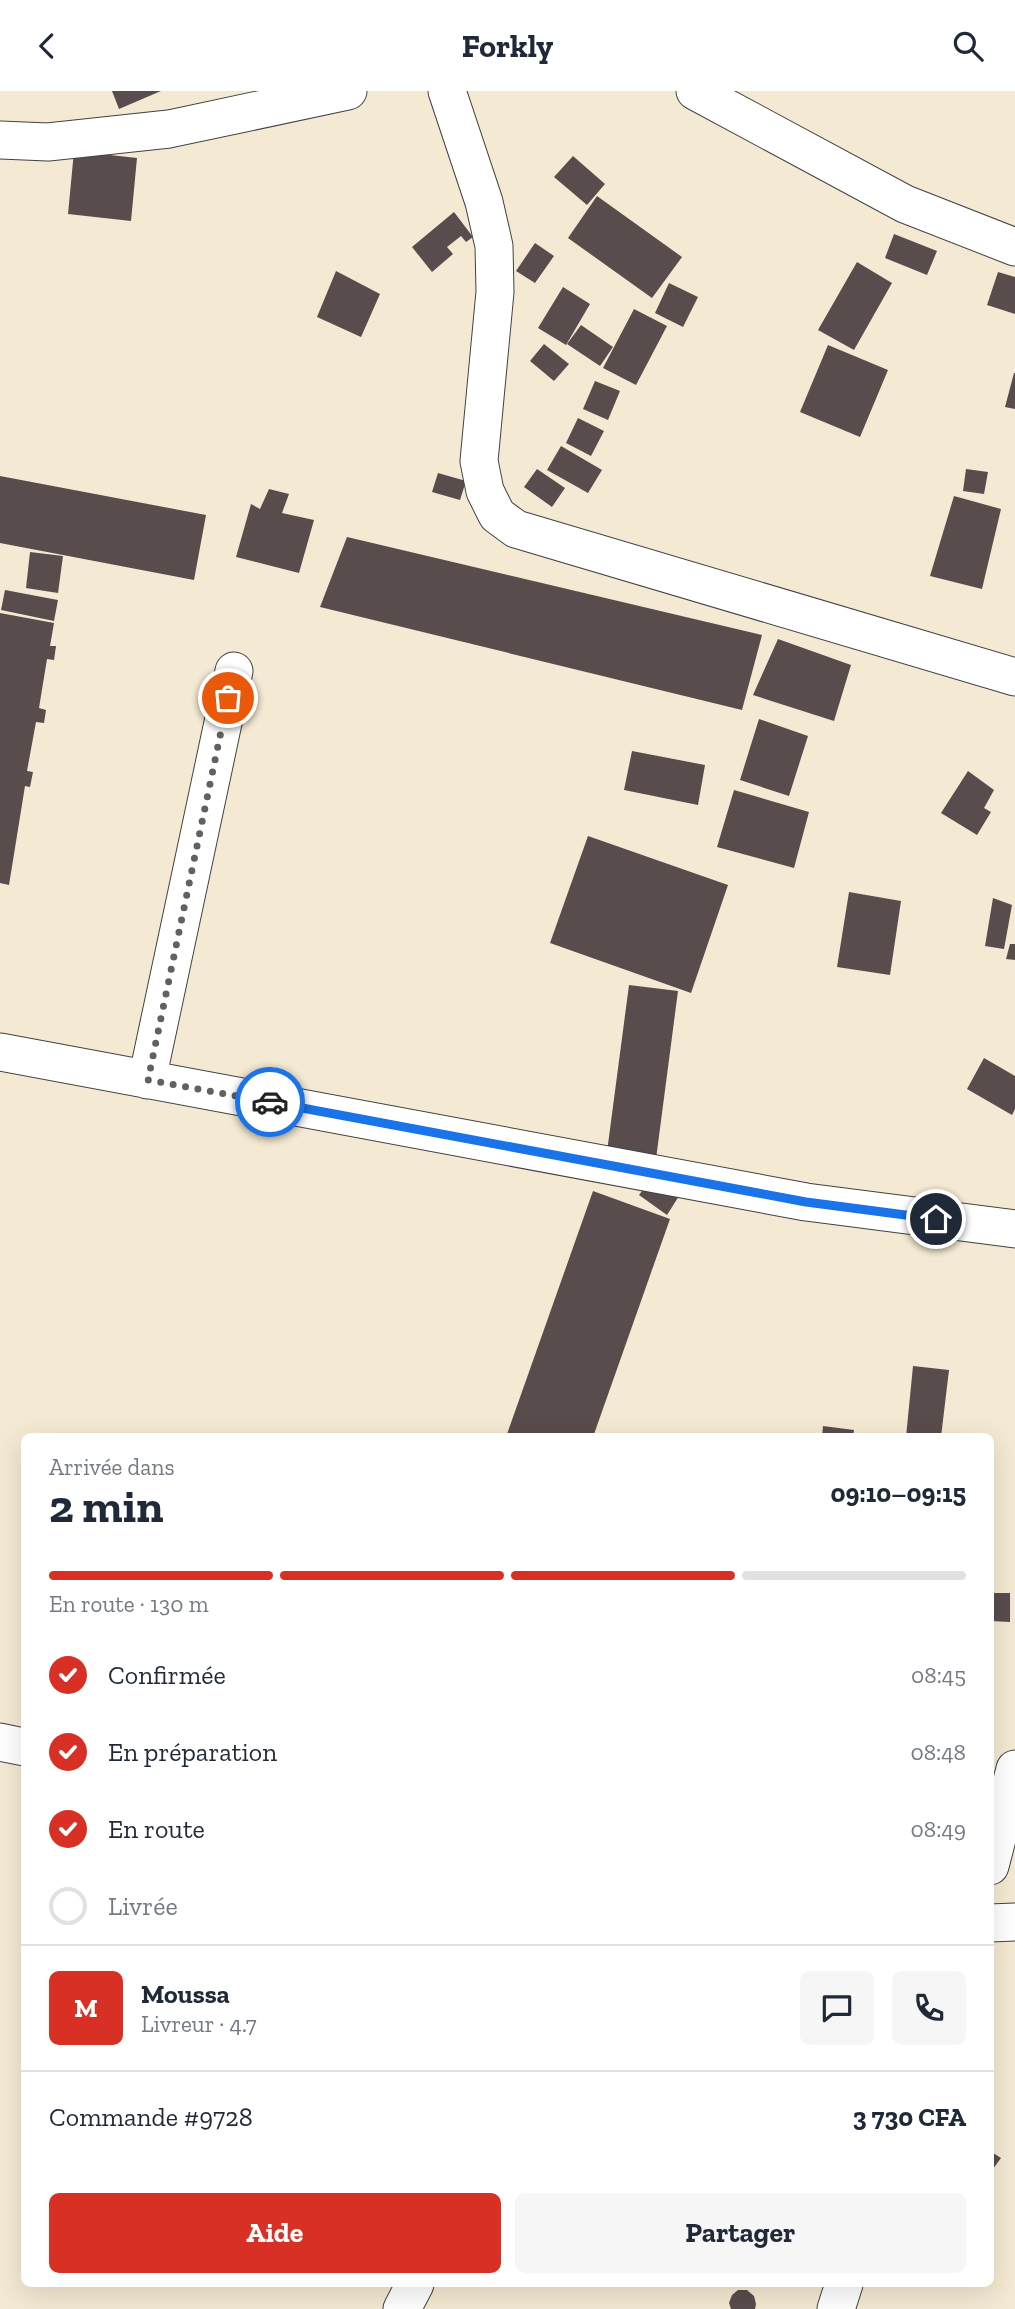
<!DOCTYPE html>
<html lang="fr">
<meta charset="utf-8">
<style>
body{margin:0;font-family:"Zilla Slab",serif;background:#f6f6f7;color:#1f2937;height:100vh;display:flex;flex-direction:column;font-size:26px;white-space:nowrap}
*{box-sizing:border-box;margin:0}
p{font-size:23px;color:#747a83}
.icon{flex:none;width:38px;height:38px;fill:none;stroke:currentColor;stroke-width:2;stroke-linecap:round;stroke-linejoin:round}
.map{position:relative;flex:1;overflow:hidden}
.details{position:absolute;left:21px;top:1342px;width:973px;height:854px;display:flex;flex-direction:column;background:#fff;border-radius:10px;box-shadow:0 7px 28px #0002}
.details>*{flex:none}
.pin{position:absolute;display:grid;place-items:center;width:60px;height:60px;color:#fff;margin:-30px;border:4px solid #fff;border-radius:50%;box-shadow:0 2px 7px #0007}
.courier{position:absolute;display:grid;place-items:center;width:70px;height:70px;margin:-35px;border:5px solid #1a73e8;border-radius:50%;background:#fff;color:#222;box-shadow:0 2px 9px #0007}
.headline em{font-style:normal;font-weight:700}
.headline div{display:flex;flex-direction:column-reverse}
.headline{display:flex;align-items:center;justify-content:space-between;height:119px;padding:0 28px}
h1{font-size:46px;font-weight:700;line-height:52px}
.bar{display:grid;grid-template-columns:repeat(4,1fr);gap:10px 7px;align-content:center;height:84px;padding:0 28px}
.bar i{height:9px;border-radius:5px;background:#e0e1e3}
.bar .active{background:#d93025}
.bar p{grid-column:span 4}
.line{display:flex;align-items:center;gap:18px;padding:0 28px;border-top:2px solid #e0e1e3}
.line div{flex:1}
.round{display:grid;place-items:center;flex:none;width:74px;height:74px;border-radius:10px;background:#f6f6f7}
ol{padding:0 28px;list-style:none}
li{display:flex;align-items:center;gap:21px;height:77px}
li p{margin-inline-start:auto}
li .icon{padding:7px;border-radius:50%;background:#d93025;color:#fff;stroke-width:4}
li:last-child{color:#747a83}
li i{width:38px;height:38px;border:4px solid #e0e1e3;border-radius:50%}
.button{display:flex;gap:14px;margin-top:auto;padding:14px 28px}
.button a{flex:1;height:80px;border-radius:10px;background:#d93025;color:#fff;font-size:28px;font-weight:700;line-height:80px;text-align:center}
.button a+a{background:#f6f6f7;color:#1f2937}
header{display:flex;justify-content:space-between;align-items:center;height:91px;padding:0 28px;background:#fff;font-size:32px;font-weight:700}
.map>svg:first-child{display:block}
.farmland{fill:#f4e9d2;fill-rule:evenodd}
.building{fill:#584d4c}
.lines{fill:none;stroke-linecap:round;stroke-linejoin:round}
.street-casing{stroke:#424242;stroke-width:39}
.street{stroke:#fff;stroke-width:37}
.done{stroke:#63615e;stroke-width:7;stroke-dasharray:0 12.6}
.route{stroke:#1a73e8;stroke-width:9}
</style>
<header><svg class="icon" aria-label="back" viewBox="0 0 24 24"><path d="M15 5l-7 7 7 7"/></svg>Forkly<svg class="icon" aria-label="search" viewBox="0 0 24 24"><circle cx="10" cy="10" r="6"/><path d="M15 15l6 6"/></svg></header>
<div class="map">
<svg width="1015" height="2218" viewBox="0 0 1015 2218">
<rect width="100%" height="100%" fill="#fff9f2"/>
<path class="farmland" d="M0 0H1015V2218H0ZM24 1346H990V2193H24Z"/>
<path class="building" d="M112 0H161L119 18Z
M74 60 137 67 131 130 68 123Z
M573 65 605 93 587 114 554 86Z
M597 105 682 166 652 207 568 147Z
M454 121 473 146 466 151 461 145 447 156 453 163 432 181 412 156Z
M894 143 937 160 927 184 885 167Z
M535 152 554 165 535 192 516 180Z
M857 171 892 192 854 259 818 239Z
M336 180 380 203 361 246 317 226Z
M998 181 1015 186V223L987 214Z
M669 192 698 206 683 236 655 222Z
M563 196 590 213 566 254 538 237Z
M634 218 667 235 636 294 603 277Z
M581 234 613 256 600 275 567 253Z
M544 253 569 273 554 290 530 270Z
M828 254 888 279 860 346 800 321Z
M1014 282H1015V318L1005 316Z
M595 290 620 300 608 329 583 318Z
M578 327 604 340 591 365 566 352Z
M561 355 602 379 588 402 547 379Z
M537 378 565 397 552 416 524 396Z
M966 378 988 381 984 403 963 400Z
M438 382 466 390 460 409 432 401Z
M0 385 206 424 194 489 0 452Z
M269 398 289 403 282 422 314 429 299 482 236 466 251 413 260 418Z
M954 405 1001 418 982 498 930 485Z
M347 446 762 544 742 619 320 516Z
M30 461 63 465 58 502 26 497Z
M5 499 58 509 54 530 1 519Z
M0 522 54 532 50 555H56L54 569 47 568 39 617 46 619 44 632 36 631 27 680 33 681 30 696 25 695 9 794 0 792Z
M778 548 851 574 834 630 753 604Z
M759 628 808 645 789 705 740 689Z
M632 660 705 674 698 714 624 699Z
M968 680 994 699 984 717 991 721 977 744 941 722Z
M734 699 809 721 794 777 717 756Z
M588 745 728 794 691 902 550 852Z
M849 801 901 810 890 884 837 876Z
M993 807 1012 814 1004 858 985 855Z
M1010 853H1015V869L1006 868Z
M629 894 678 900 656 1068 607 1061Z
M984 967 1015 985V1018L1012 1024 967 998Z
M654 1084 679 1105 667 1124 639 1104Z
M593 1100 670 1128 593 1346H506Z
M913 1275 949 1279 941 1346H906Z
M823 1335 854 1339 853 1346H822Z
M990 1502H1010V1531L990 1530Z
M990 2060 1001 2067 990 2082Z
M738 2199H747L754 2205 756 2213 755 2218H731L729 2212 732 2204Z"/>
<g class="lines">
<g class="street-casing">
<path id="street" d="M447 0 484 111 494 155 495 201 479 370 485 400 497 424 516 438 1015 586
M695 0 905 113 1015 156
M0 49 48 51 169 38 348 0
M0 961 806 1111 1015 1138
M147 989 234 580
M0 1651 24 1656
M990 1775 1015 1678
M990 1832 1015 1831
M402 2218 415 2193
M836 2218 844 2193"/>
</g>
<use href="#street" class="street"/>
</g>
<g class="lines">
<path class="done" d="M228 607 148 989 270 1011"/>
<path class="route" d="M270 1011 806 1111 936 1128"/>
</g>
</svg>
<div class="pin" style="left:228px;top:607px;background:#ea580c"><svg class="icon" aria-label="bag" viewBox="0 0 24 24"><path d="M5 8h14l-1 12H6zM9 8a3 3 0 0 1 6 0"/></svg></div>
<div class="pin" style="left:936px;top:1128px;background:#1f2937"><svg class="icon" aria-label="home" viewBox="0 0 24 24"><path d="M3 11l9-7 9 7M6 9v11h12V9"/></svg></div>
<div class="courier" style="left:270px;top:1011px"><svg class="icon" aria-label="car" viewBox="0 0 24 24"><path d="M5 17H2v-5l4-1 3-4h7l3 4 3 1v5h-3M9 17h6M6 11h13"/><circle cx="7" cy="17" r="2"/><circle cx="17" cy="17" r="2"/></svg></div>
<section class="details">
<div class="headline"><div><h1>2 min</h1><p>Arrivée dans</p></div><em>09:10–09:15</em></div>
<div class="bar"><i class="active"></i><i class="active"></i><i class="active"></i><i></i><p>En route · 130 m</p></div>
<ol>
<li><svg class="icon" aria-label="check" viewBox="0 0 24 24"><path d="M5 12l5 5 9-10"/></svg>Confirmée<p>08:45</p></li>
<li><svg class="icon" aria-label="check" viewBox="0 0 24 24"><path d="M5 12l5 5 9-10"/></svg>En préparation<p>08:48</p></li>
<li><svg class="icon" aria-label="check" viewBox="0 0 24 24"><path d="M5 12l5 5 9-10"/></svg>En route<p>08:49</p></li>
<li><i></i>Livrée</li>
</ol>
<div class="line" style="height:126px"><b class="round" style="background:#d93025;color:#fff">M</b><div><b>Moussa</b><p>Livreur · 4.7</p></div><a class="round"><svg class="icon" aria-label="chat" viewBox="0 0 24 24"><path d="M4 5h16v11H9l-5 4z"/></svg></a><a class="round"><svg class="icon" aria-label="phone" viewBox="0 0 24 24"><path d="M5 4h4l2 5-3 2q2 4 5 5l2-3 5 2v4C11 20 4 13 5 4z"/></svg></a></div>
<div class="line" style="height:91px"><div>Commande #9728</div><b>3 730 CFA</b></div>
<div class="button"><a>Aide</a><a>Partager</a></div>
</section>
</div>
